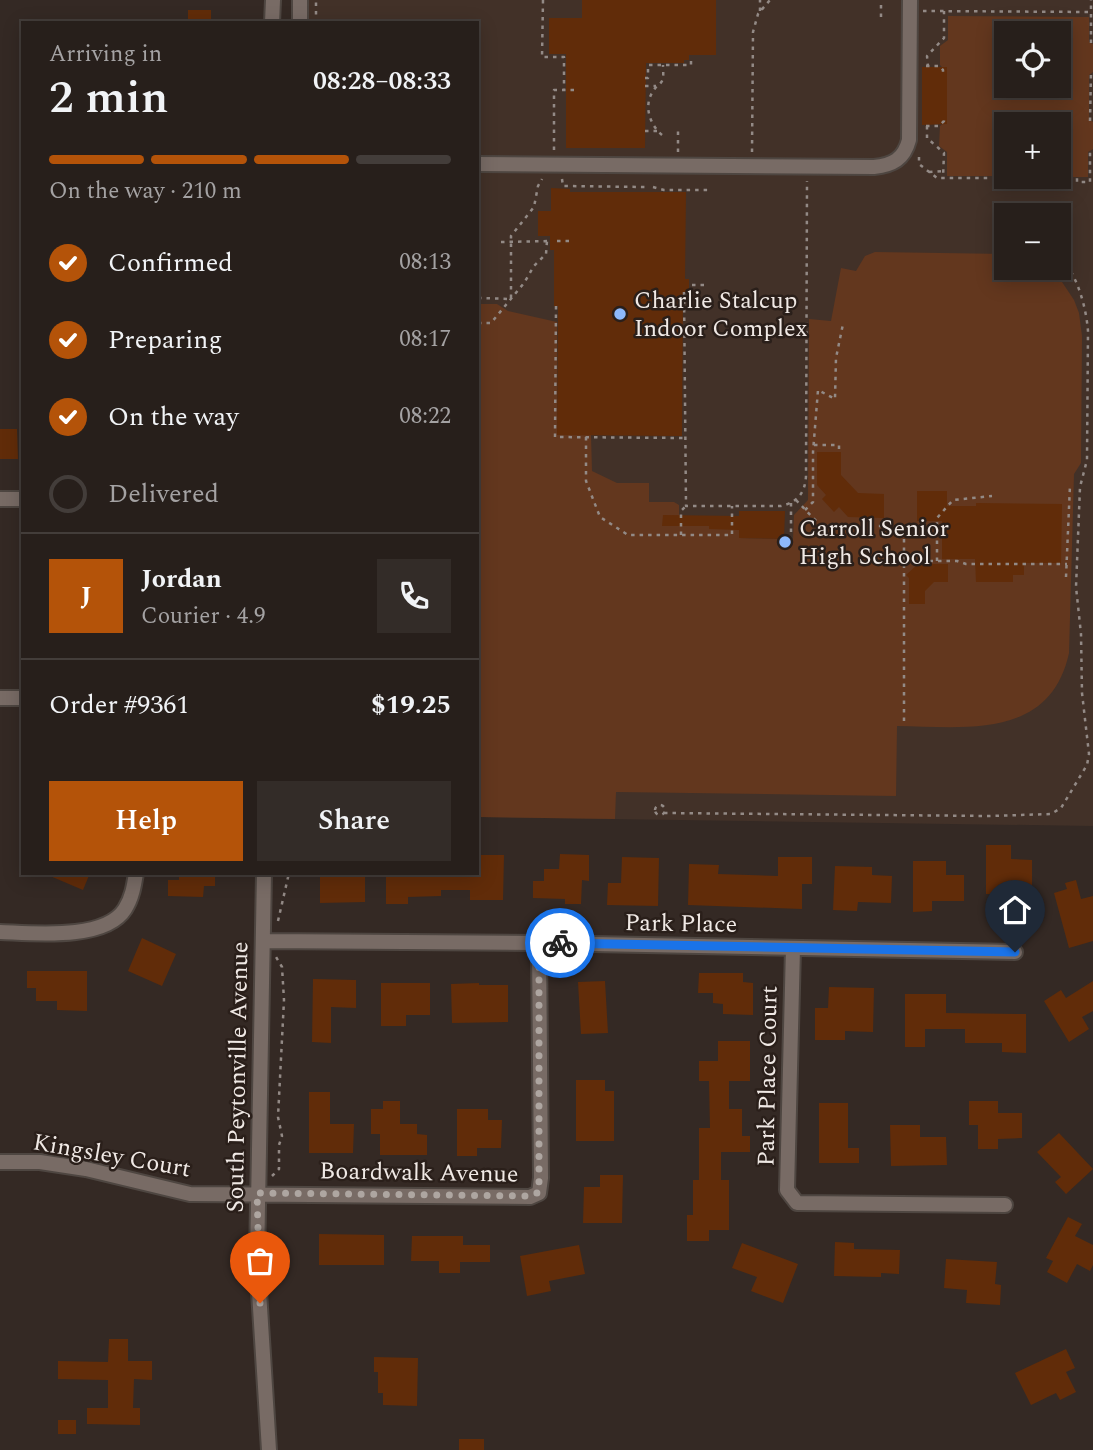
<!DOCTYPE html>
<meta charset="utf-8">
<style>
body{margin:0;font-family:Spectral,serif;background:#332c28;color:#f1f3f6;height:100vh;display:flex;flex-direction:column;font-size:26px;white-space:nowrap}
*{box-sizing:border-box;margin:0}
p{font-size:23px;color:#a4a2a3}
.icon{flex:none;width:38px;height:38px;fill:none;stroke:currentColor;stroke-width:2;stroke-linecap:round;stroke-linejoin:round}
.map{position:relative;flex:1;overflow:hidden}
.panel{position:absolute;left:21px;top:21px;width:458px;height:854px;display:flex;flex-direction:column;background:#271f1b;border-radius:0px;box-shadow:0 4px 18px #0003,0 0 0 2px #433d3a}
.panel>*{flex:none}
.fabs{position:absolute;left:994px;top:21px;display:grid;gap:14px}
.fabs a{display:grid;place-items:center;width:77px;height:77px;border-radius:0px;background:#271f1b;box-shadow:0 4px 18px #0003,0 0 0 2px #433d3a;font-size:35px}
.pin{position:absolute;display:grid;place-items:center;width:60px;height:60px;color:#fff;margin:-72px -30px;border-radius:50% 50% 50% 0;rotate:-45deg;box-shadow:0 0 7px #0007}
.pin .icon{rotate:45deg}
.courier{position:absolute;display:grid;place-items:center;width:70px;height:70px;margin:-35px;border:5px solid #1a73e8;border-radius:50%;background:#fff;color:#222;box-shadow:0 2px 9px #0007}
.summary em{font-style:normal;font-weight:600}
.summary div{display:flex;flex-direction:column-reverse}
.summary{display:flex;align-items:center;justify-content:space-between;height:119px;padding:0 28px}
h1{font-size:46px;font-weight:600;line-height:52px}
.bar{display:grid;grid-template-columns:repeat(4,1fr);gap:10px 7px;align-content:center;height:84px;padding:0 28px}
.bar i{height:9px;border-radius:5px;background:#433d3a}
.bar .selected{background:#b45309}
.bar p{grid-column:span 4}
.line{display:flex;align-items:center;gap:18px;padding:0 28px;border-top:2px solid #433d3a}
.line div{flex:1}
.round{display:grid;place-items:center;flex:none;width:74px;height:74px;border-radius:0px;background:#332c28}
ol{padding:0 28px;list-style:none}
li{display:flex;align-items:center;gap:21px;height:77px}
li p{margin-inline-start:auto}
li .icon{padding:7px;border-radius:50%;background:#b45309;color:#fff;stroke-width:4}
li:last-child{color:#a4a2a3}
li i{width:38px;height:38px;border:4px solid #433d3a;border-radius:50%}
.button{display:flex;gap:14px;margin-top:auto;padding:14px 28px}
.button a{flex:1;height:80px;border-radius:0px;background:#b45309;color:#fff;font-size:28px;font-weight:600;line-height:80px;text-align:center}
.button a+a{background:#332c28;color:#f1f3f6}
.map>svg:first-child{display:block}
.built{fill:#423128;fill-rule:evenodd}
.pitch{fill:#63371e;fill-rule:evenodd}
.building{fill:#612c09}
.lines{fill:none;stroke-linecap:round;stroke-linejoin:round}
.minor-casing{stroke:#4e4641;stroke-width:18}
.path{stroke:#938a86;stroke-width:2.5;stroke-dasharray:3.5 5;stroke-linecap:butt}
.minor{stroke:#786b65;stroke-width:14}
.done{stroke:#aea6a1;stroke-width:7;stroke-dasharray:0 12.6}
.route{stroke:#1a73e8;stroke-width:9}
.poi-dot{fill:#8db9fc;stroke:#2a1f1a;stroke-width:2.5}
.labels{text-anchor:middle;stroke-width:5;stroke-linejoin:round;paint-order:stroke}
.poi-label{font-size:24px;fill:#f0e9e5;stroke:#2a1f1a;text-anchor:start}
.street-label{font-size:24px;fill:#f0e9e5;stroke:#2a1f1a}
</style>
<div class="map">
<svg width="1093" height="1450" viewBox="0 0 1093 1450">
<rect width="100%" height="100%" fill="#342924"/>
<path class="built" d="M309 0H1093V826L478 817V23H309ZM1006 33H1059V86H1006ZM1006 124H1059V177H1006ZM1006 215H1059V268H1006Z"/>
<path class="pitch" d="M948 16 1089 17V42L1093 44V72L1089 75V119L1093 122V149L1088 152V177H1059V124H1006V176H947V152L939 146 940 126 947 120V72L940 65V46L948 40ZM1006 33H1059V86H1006Z
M875 252 1006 254V268H1047L1060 279 1074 300 1079 313 1082 336 1081 463 1074 474 1069 653C1050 740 965 727 897 726L896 796 616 792 615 819 478 817V304H497L508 311 557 322V435H591L592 471 617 483H649V502H674L679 505V518L683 526H709V529H724L739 524V538L793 539 794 515 808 500 809 319 831 321 841 268 856 271 865 256Z"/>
<path class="building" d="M582 0H716V55H689V60H684V63H646L645 148H566V54H549V18H582Z
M188 10H211V23H188Z
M922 67H947V124L922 125Z
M551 188 570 189V192H686L685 279H689V292H683L682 436 557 435 558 306H554V250H550V236H538V211H551Z
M0 429H17L18 459H0Z
M817 452H841V475L858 493 884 494V518L848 517 839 507 834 512 822 499 826 495 817 485Z
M917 491H947V506H976V503L1062 504 1061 563H1024V575H1013V582H976L975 559H942V521H917Z
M739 511H785L784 539 739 538V530L709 529V526H662L663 515 739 516Z
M918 564H948V582H934L925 591V604H909V578L906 575Z
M986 845H1011V859L1032 860V894H986Z
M560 854 589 855V881L582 880 581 904H565V899L533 898V881H544V869H559Z
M481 855H504L503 900H470V890H441V896L408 897V904H386V873H478V866H481Z
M622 857 659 858 658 906 607 905 608 883H621Z
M778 857H812V884H802V909L688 905 689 864 719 865 718 874 778 876Z
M913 861H946V875H964V901H932V911L913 912Z
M835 866 872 867V875L892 876 891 903 858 902 857 911 833 910Z
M43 873H90L83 890Z
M179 873H215V886H204L203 897 168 896V880H179Z
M320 873H365V902L320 903Z
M1076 880 1081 899 1093 896V941L1069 948 1054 893 1067 889 1065 883Z
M142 938 176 954 162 986 128 971Z
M27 971H87V1011L57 1010V1001H36V988H27Z
M699 973H743V982L753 983V1015L723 1014V1004L713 1003V993H698Z
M313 979 356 980V1008L331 1007V1043L312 1042Z
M605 981 608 1033 581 1034 578 982Z
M1093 981V1011L1082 1017 1089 1029 1069 1042 1044 1001 1061 990 1066 998Z
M381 983H430V1015H406V1026H381Z
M479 983V985H508V1022L452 1023 451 984Z
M829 987 874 988 873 1032 845 1031V1040H815V1008H828Z
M905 994H946V1013L1026 1014V1053L1002 1052V1043H965V1029H925V1047H905Z
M718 1041H750V1081H729V1109H742V1136H750V1152H721V1180H729V1230H709V1241H687V1215H693V1180H699V1128H710L709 1081H699V1061H718Z
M576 1080H605V1091H614V1141H576Z
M309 1092H330V1124H354L353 1153H309Z
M383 1101H400V1124H417V1134L427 1135V1155H380V1134H371V1109H383Z
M969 1101H998V1113H1022V1138L998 1139V1149H978V1125H969Z
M819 1103H848V1148H859V1163H819Z
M457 1109H488V1120H502L501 1148H477V1156H457Z
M890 1125H920V1137H946L947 1165 891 1166Z
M1059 1133 1093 1169 1066 1194 1055 1182 1061 1177 1037 1152Z
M600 1175H623L622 1223H583L584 1187H600Z
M1068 1217 1082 1224 1075 1236 1093 1245V1265L1090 1271 1077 1264 1067 1283 1047 1272 1053 1261 1046 1258Z
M319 1234 384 1235V1265H319Z
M412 1236H463V1245H490V1262H460V1273H439V1261H411Z
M835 1242 854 1243V1249L900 1250 899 1274 881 1273V1277L834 1276Z
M742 1243 798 1264 783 1303 751 1291 757 1277 732 1268Z
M579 1245 585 1274 549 1281 551 1291 527 1296 520 1256Z
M946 1259 997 1262 995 1284 1001 1285 1000 1305 966 1303 967 1290 944 1288Z
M109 1339H128V1361H152V1380L134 1379 133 1408H140V1425L87 1424V1408H108V1380L58 1379V1361L108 1362Z
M1066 1349 1075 1368 1066 1372 1076 1392 1060 1400 1056 1393 1031 1405 1015 1373Z
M374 1357 418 1358 417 1406 383 1405V1393H378V1372H374Z
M58 1420H76V1434H58Z
M459 1439H484V1450H459Z"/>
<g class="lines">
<g class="minor-casing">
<path id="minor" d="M272 23 273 0
M300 23V0
M478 164 874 167C893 165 904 159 909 140L910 0
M0 499H23
M0 698H23
M264 873 257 1260 269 1450
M0 932C32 933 105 941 125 909 132 898 134 886 136 873
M263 941 539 943 1015 952
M793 948 787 1190 797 1203 1005 1205
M0 1162H40L86 1169 190 1194 530 1197 539 1193 541 1178 539 943"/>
</g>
<path class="path" d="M543 0 542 57H564V90
M760 11V0
M923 11 1091 12
M881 17V0
M316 23V0
M1091 43V0
M926 66H939L943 70V76
M928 67 927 56 944 38V11
M645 78H648V65H691V58H689
M645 86H656
M1090 121 1091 73
M926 126H939L944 121V116
M927 126V138L944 153 943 178
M645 131H657
M662 135C649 124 643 104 654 90 656 86 660 85 662 81 664 77 663 70 663 65
M554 150V90H574
M678 152V128
M752 152 753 32 758 14 770 0
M919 157V164L937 178H1077V182H1090V151
M929 172 943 171
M562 179 563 186 646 187
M653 187 664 190H708
M557 241H569
M501 242 551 241
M692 285H707
M684 292 686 506H781C798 502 805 493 806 476L807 181
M478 298 511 299V236L534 207 538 186 542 179
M556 306 555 437 685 438
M478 323H491L524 283 534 266 546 254 547 241
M586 437V481L600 517 628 535H732V506
M814 445H839V449
M796 500 820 525 937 527V518L953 500 992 496
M791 503V537
M805 510 813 502V452L818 390 835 399 836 358 843 324
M681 535V511L686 506
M904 561H957L966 564H1067
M937 561V527
M1066 577 1070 485
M904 721V529
M655 810a5 5 0 1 1 10 0a5 5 0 1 1-10 0Z
M664 813 989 816 1051 814 1061 808 1087 765 1089 754 1082 693 1081 634 1076 587 1080 487 1087 460 1088 331C1086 306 1077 274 1059 255
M278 921 289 873
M272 1176 279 1169V1145L282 1136 278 1117 284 1000 282 967 276 957"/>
<use href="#minor" class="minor"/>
</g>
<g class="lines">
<path class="done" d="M260 1303 257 1193 530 1196 539 1192V943H560"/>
<path class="route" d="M560 943 1015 952"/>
</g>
<g class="poi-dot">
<circle cx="620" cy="314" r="7"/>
<circle cx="785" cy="542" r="7"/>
</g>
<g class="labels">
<g class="poi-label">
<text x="634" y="308">Charlie Stalcup<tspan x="634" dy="28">Indoor Complex</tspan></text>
<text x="799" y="536">Carroll Senior<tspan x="799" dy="28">High School</tspan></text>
</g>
<g class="street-label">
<text transform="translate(681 923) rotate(1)" y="8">Park Place</text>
<text transform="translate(767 1076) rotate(-89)" y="8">Park Place Court</text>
<text transform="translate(237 1077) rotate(-89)" y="8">South Peytonville Avenue</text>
<text transform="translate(112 1155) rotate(10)" y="8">Kingsley Court</text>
<text transform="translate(419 1172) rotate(1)" y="8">Boardwalk Avenue</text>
</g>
</g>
</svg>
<div class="fabs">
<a><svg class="icon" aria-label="locate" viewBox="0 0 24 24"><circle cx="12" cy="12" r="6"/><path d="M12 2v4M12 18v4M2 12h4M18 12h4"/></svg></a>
<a>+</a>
<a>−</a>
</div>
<div class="pin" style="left:260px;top:1303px;background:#ea580c"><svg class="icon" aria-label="bag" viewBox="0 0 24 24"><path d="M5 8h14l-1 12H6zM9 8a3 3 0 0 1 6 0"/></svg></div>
<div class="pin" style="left:1015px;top:952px;background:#1f2937"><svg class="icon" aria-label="home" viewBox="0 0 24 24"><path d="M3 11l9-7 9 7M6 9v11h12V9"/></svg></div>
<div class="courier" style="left:560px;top:943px"><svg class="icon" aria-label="bike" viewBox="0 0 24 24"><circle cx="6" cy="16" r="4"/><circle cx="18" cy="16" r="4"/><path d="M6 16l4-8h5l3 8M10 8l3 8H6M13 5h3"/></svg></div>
<section class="panel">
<div class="summary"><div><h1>2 min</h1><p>Arriving in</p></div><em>08:28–08:33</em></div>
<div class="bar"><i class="selected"></i><i class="selected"></i><i class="selected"></i><i></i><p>On the way · 210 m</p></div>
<ol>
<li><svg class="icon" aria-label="check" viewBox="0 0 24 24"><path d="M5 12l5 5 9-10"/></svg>Confirmed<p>08:13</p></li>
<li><svg class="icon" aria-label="check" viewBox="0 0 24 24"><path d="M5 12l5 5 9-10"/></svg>Preparing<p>08:17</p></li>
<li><svg class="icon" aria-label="check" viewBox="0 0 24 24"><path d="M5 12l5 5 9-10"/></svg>On the way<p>08:22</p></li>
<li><i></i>Delivered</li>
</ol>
<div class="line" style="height:126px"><b class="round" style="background:#b45309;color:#fff">J</b><div><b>Jordan</b><p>Courier · 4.9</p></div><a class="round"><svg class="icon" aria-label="phone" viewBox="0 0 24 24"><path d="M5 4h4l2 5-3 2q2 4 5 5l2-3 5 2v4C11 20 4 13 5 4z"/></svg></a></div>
<div class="line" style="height:91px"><div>Order #9361</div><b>$19.25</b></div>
<div class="button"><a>Help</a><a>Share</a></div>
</section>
</div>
